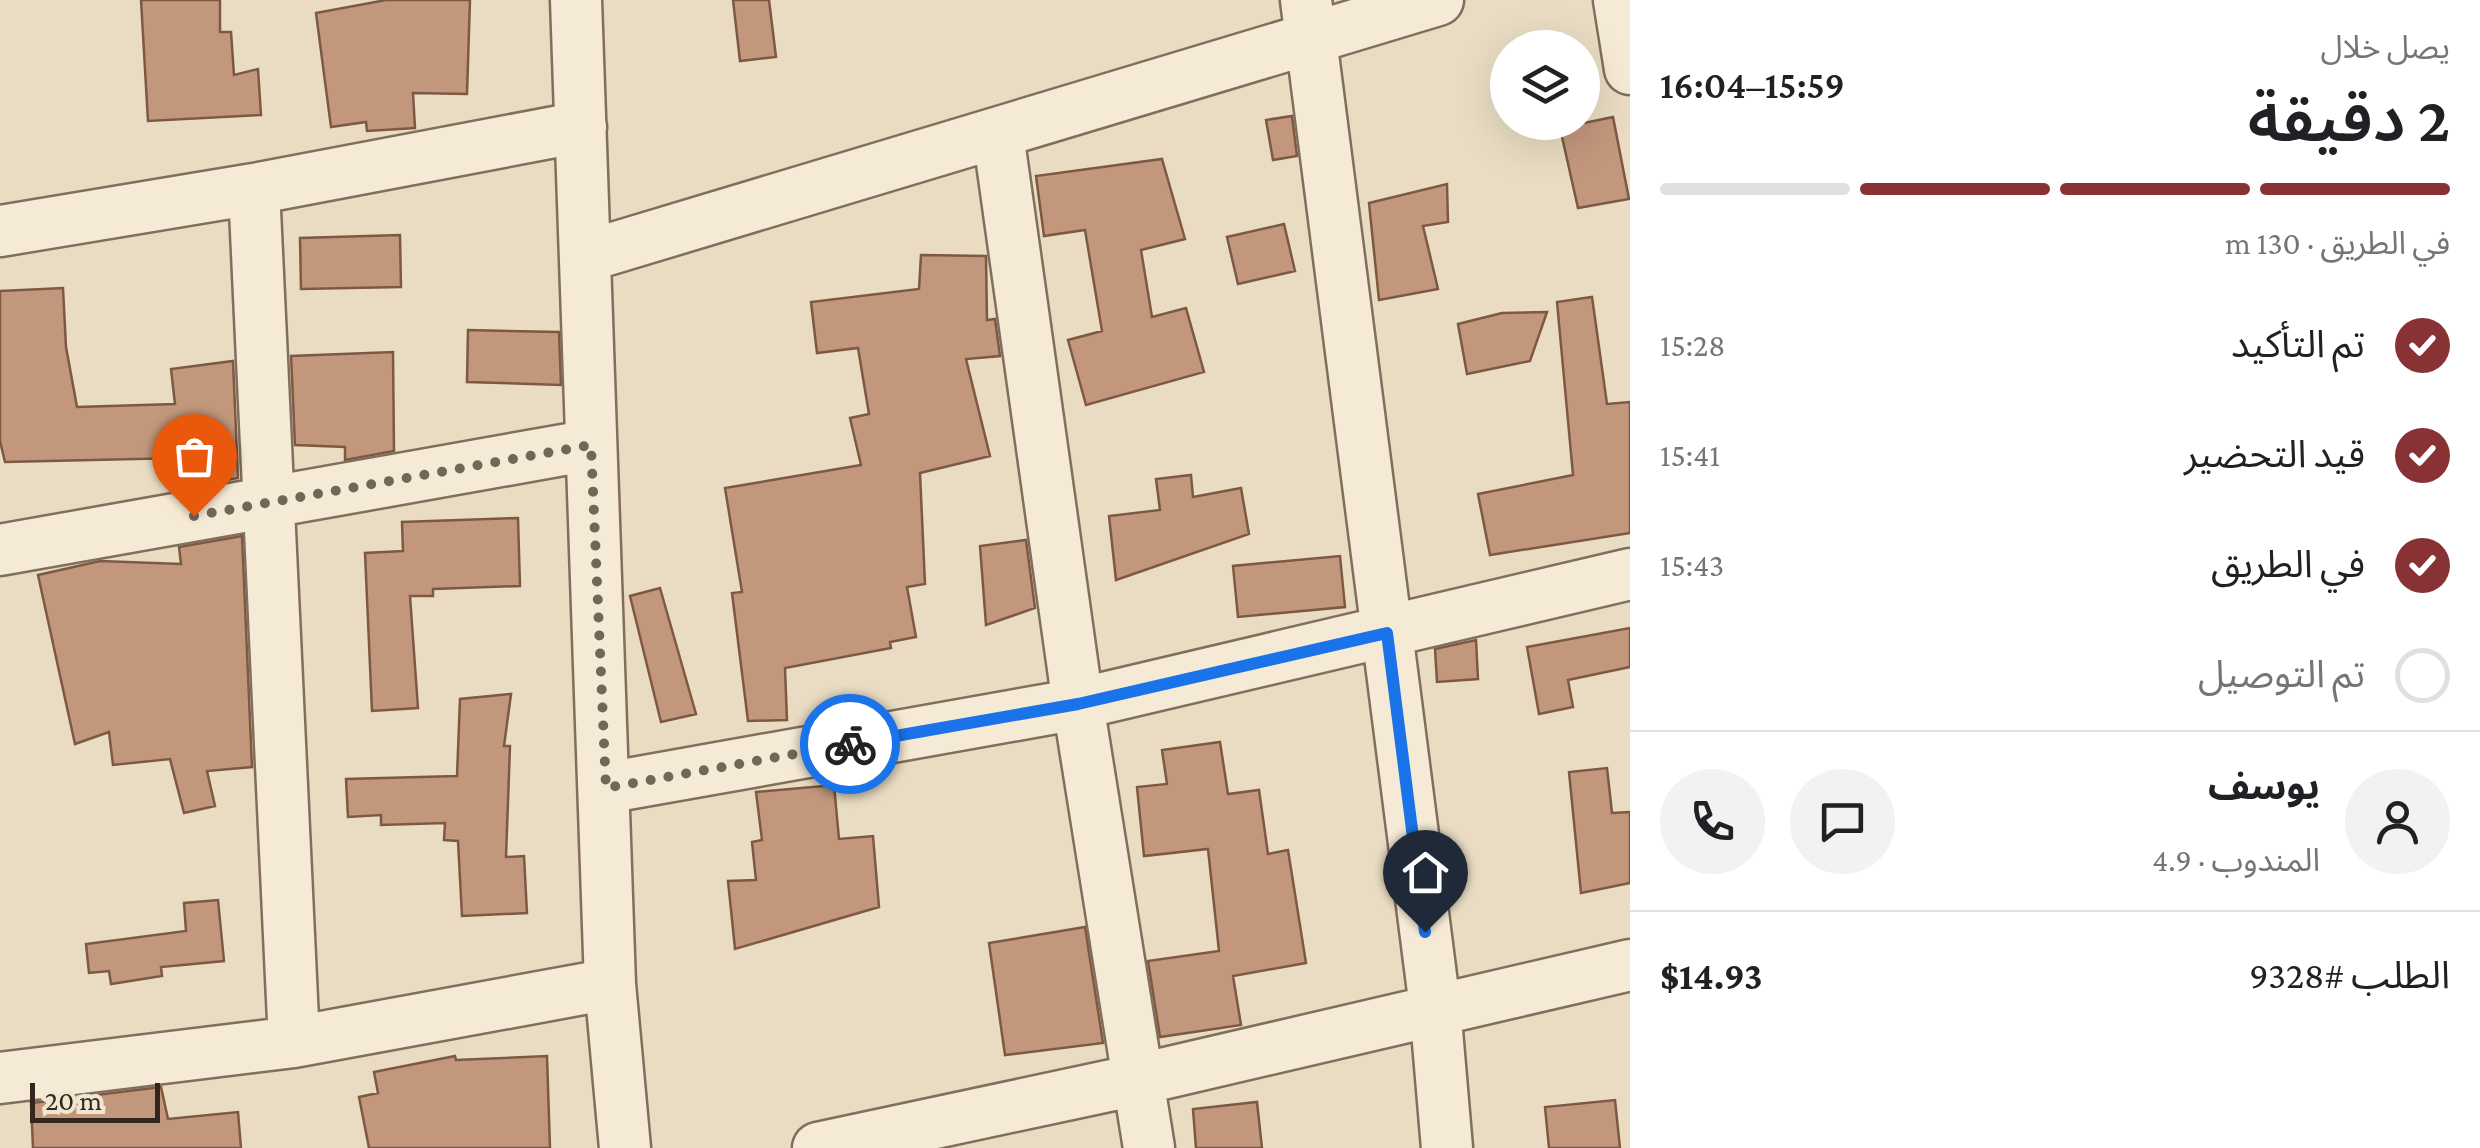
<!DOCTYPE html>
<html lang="ar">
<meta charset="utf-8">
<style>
body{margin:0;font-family:"Crimson Pro","Noto Sans Arabic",serif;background:#f2f2f2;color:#202124;direction:rtl;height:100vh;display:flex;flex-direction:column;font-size:38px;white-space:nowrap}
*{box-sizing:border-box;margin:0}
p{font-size:32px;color:#757577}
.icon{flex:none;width:55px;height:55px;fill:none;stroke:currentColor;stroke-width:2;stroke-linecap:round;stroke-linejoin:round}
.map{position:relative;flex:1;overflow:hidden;direction:ltr}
.panel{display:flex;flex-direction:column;background:#fff;width:850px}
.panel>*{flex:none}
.controls{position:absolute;left:1490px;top:30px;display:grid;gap:20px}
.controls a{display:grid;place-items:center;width:110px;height:110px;border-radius:50%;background:#fff;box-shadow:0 10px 40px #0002;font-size:50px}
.scale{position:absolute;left:30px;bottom:25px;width:130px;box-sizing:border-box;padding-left:10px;border:5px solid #32271e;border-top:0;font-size:28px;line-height:35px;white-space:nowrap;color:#32271e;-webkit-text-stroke:8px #f1e7d1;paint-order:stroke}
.pin{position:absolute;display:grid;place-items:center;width:85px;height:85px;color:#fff;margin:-102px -42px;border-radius:50% 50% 50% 0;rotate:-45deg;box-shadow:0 0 10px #0007}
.pin .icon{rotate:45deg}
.courier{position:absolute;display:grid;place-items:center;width:100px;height:100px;margin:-50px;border:8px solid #1a73e8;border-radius:50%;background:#fff;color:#222;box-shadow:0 2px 12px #0007}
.overview em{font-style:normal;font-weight:600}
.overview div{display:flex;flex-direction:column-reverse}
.overview{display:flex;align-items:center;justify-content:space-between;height:170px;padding:0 30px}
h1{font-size:65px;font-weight:600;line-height:75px}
.bar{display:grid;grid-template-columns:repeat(4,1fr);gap:15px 10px;align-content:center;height:120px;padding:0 30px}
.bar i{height:12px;border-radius:8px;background:#e0e0e0}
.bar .active{background:#893236}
.bar p{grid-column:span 4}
.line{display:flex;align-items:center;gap:25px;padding:0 30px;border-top:2px solid #e0e0e0}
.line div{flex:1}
.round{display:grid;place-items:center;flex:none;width:105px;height:105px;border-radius:52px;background:#f2f2f2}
ol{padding:0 30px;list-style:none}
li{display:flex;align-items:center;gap:30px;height:110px}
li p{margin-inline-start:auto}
li .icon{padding:10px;border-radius:50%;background:#893236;color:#fff;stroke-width:4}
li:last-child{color:#757577}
li i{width:55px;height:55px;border:5px solid #e0e0e0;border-radius:50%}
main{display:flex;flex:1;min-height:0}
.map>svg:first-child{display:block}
.building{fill:#c3977c;stroke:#7d5944;stroke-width:2.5}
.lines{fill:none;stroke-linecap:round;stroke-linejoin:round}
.street-casing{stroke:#816e5c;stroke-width:55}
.street{stroke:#f5ead5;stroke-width:50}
.done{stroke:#726658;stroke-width:10;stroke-dasharray:0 18}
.route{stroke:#1a73e8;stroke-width:12}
</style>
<main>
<section class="panel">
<div class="overview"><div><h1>2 دقيقة</h1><p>يصل خلال</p></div><em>15:59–16:04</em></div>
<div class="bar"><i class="active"></i><i class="active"></i><i class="active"></i><i></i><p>في الطريق · 130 m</p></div>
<ol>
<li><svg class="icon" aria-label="check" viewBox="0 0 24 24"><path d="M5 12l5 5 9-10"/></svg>تم التأكيد<p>15:28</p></li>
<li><svg class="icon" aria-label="check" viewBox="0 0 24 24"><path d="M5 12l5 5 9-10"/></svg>قيد التحضير<p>15:41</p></li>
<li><svg class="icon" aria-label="check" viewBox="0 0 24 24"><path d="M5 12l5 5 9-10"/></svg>في الطريق<p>15:43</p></li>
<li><i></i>تم التوصيل</li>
</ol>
<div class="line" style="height:180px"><a class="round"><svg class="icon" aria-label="person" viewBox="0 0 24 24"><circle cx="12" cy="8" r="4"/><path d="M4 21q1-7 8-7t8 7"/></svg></a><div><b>يوسف</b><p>المندوب · 4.9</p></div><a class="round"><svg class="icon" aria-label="chat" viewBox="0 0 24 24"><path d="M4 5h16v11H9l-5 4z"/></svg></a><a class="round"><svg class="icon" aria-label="phone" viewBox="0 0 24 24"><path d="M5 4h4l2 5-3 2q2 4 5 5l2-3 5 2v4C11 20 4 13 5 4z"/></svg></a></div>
<div class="line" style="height:130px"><div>الطلب #9328</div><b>$14.93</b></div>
</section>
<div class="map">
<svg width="1630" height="1148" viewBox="0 0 1630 1148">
<rect width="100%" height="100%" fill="#e9dcc3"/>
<path class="building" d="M141 0H220V32H231L234 75 258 69 261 115 148 121Z
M386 0H470L467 94 413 93 415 128 367 131 366 122 331 127 316 13Z
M733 0H769L776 57 740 61Z
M1292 116 1297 156 1273 160 1266 120Z
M1613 117 1629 199 1578 208 1560 128Z
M1162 159 1185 239 1141 250 1152 317 1186 308 1204 372 1086 405 1068 340 1102 331 1085 230 1044 236 1036 176Z
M1447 184 1448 222 1423 226 1438 289 1379 300 1369 203Z
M1284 224 1295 271 1238 284 1227 237Z
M400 235 401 287 301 289 300 238Z
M921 255 986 256 987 320 995 319 1000 356 966 359 990 456 920 473 925 584 907 587 916 637 890 642 891 648 785 668 787 720 748 721 732 593 742 592 725 488 861 465 850 418 869 414 858 348 817 353 811 302 919 289Z
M63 288 66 347 77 407 175 404 171 369 233 361 238 478 183 488 180 458 5 462 0 441V291Z
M1592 297 1607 404 1630 402V533L1490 555 1478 494 1573 475 1557 302Z
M1547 312 1530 361 1467 374 1458 324 1502 313Z
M468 330 559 332 561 385 467 382Z
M393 352 394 451 345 460V447L295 445 291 356Z
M1191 475 1193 497 1241 488 1249 534 1116 580 1109 516 1160 510 1156 479Z
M518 518 520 586 433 589V596H410L418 708 372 711 365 553 403 551 402 522Z
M242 536 252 767 207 771 215 806 184 813 170 759 113 765 109 732 75 744 38 575 100 561 181 564 179 547Z
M1026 540 1035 608 986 625 980 546Z
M1340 556 1345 607 1238 617 1233 566Z
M660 588 696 714 661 722 630 596Z
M1630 628V667L1568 680 1573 707 1539 714 1527 647Z
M1476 640 1478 679 1437 682 1435 649Z
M511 694 504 746H510L506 857 524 856 527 913 462 916 458 841 444 840 445 823 381 825V815L348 817 346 779 457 776 460 699Z
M1220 742 1228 794 1259 790 1268 854 1288 850 1306 963 1233 976 1241 1025 1160 1037 1148 961 1219 951 1208 849 1144 856 1137 787 1167 784 1162 750Z
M1607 768 1612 813 1630 812V883L1581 893 1569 772Z
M834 785 839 839 873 836 879 907 735 949 728 881 756 880 752 842 762 840 756 792Z
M218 900 224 961 161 967 162 976 111 984 109 971 89 973 86 944 186 931 184 903Z
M1085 927 1103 1043 1005 1055 989 943Z
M455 1056 456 1060 547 1056 550 1148H369L359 1097 378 1093 374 1072Z
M161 1087 168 1119 238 1112 241 1148H33L31 1103Z
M1615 1100 1620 1148H1549L1545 1107Z
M1257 1102 1262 1148H1196L1193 1109Z"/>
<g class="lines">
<g class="street-casing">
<path id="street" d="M576 0 610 984 625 1148
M1306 0 1435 1007 1447 1148
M1619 0 1630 69
M998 134 1078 704 1149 1148
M254 189 294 1042
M0 231 254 189 581 127
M587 256 1438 0
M0 550 591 445
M605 788 1078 704 1630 574
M0 1078 294 1042 610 984
M818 1148 1136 1080 1630 965"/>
</g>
<use href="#street" class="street"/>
</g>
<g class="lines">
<path class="done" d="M194 516 591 445 606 788 850 744"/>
<path class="route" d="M850 744 1078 704 1387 633 1425 932"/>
</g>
</svg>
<div class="controls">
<a><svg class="icon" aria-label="layers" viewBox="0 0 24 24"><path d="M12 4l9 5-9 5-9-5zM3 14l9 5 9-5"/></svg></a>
</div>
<div class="scale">20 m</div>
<div class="pin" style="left:194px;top:516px;background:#ea580c"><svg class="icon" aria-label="bag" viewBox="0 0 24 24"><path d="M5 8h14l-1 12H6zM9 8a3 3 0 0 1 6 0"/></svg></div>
<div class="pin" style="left:1425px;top:932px;background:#1f2937"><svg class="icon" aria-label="home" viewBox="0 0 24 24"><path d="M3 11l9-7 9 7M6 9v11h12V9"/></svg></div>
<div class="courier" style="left:850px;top:744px"><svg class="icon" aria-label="bike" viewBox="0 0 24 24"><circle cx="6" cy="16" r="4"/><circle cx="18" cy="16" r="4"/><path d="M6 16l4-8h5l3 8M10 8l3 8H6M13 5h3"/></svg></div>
</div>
</main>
